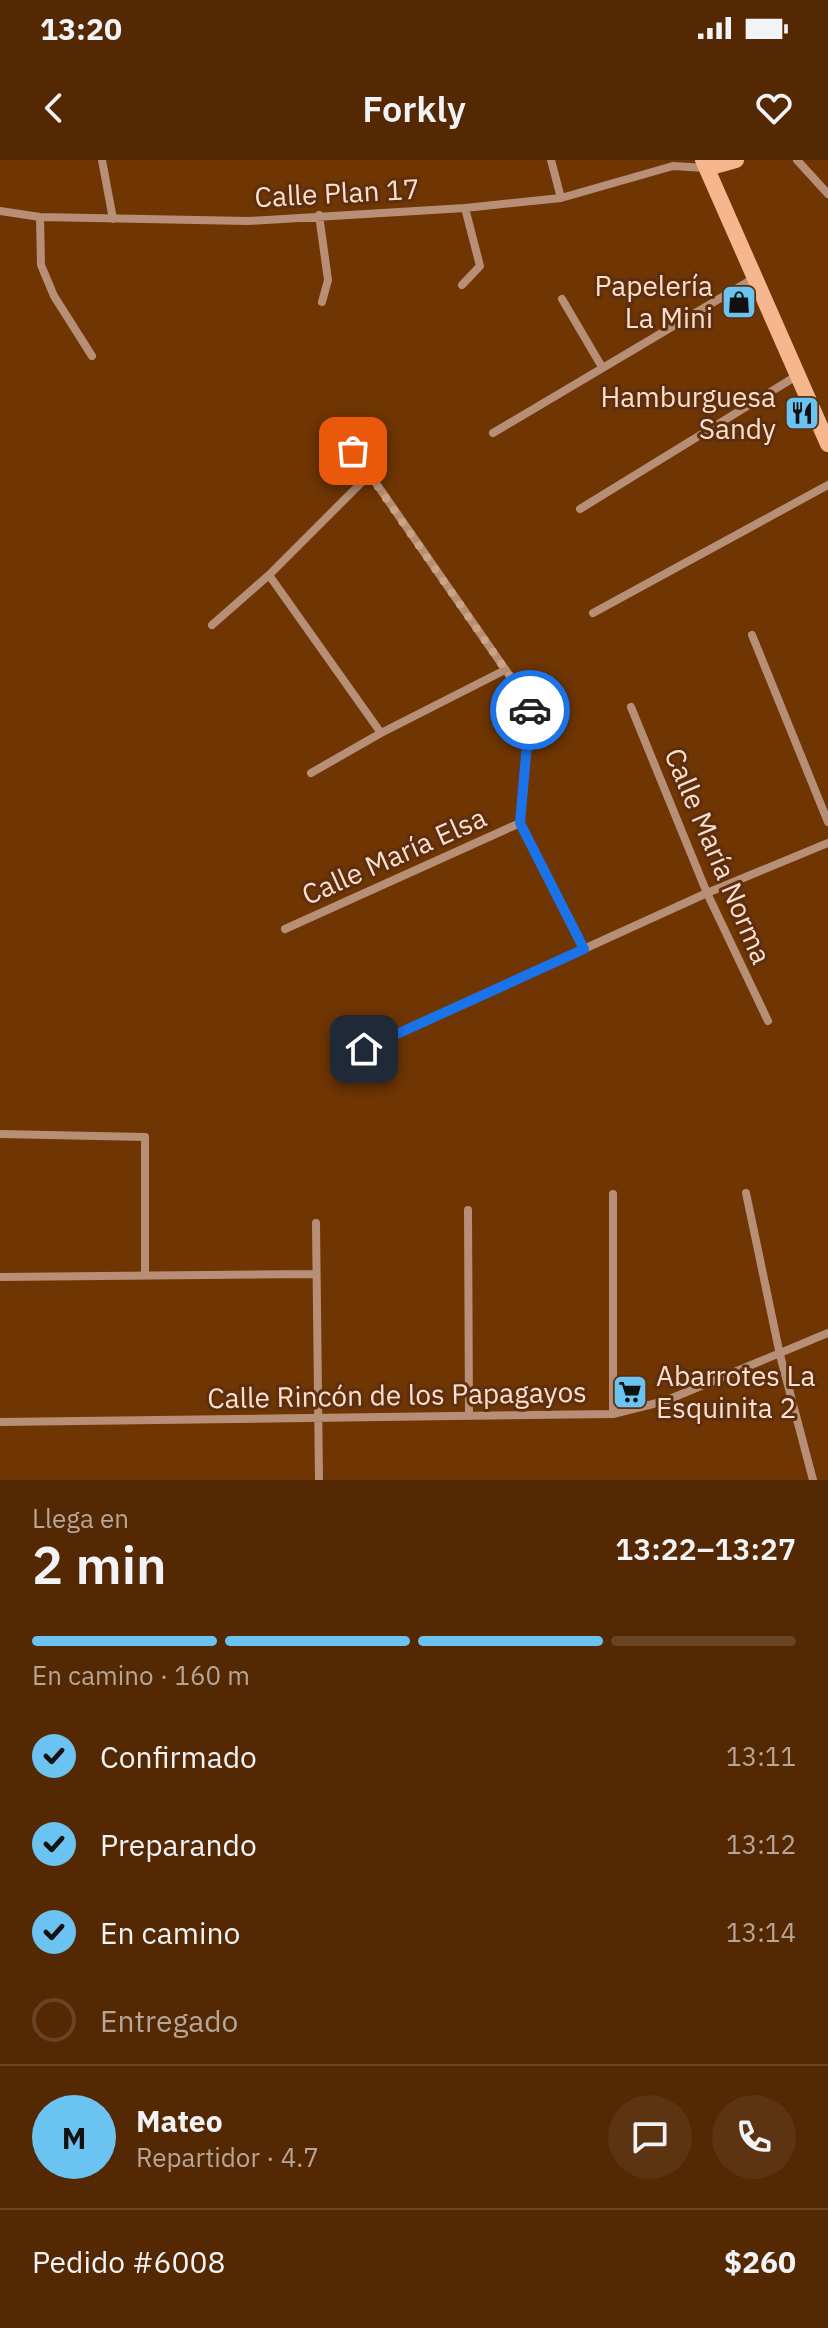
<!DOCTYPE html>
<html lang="es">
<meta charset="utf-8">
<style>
body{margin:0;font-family:"IBM Plex Sans",sans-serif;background:#5c3411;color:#f1f3f6;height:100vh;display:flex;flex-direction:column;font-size:30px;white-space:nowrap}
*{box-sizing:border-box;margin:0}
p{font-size:26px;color:#b5a699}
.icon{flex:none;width:44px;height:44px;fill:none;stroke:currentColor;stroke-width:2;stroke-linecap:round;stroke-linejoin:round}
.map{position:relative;height:1320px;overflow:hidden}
.panel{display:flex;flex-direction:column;background:#532802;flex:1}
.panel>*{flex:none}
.pin{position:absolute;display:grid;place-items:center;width:68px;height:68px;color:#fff;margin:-34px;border-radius:16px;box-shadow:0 4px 12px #0006}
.courier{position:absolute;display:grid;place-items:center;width:80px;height:80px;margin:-40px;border:6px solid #1a73e8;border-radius:50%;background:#fff;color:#222;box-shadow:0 2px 10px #0007}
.headline em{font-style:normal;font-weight:600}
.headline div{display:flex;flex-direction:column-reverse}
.headline{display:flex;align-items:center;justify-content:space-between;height:136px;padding:0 32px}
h1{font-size:52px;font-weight:600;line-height:60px}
.bar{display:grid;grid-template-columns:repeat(4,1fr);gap:12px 8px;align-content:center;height:96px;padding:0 32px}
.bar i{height:10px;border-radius:6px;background:#694424}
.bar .on{background:#6ac3f1}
.bar p{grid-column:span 4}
.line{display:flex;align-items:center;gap:20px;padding:0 32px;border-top:2px solid #694424}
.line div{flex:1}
.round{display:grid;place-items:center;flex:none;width:84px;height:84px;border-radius:42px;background:#5c3411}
ol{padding:0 32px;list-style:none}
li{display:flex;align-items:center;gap:24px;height:88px}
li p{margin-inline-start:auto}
li .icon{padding:8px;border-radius:50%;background:#6ac3f1;color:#111;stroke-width:4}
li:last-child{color:#b5a699}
li i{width:44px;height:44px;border:4px solid #694424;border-radius:50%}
.status{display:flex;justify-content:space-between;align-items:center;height:56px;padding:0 40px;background:#532802;direction:ltr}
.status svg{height:22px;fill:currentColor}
header{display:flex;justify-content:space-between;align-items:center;height:104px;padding:0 32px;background:#532802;font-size:36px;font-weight:600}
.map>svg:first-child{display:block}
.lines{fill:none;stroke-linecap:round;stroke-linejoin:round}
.street{stroke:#b78f76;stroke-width:8}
.secondary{stroke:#f6b68e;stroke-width:16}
.done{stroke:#cba486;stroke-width:8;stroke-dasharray:0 14.4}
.route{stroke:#1a73e8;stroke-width:10}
.labels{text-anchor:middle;stroke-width:6;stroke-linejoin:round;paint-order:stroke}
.street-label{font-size:28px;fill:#fcdfcd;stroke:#5d2f0e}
.poi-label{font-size:28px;fill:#fcdfcd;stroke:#5d2f0e;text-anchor:end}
</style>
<div class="status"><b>13:20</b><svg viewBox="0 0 49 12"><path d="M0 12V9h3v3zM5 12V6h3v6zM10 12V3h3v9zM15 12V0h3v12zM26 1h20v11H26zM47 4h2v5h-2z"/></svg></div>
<header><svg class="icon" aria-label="back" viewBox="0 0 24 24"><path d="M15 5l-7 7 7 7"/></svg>Forkly<svg class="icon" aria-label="heart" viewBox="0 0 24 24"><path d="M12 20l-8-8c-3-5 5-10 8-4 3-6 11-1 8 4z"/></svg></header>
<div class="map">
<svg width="828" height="1320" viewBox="0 0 828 1320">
<rect width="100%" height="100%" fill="#6f3503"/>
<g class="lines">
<path class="street" d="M102 0 113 59
M551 0 561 38
M797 0 828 34
M0 51 40 57 248 61 465 48 561 38 673 6 705 8
M319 55 328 120 322 142
M40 57 41 105 54 136 92 196
M462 125 480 106 465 48
M562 139 602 207
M337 267 530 545 520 663 584 789
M493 273 756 117
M580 349 798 215
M269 415 381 573
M593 453 828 325
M212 465 269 415 369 315
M752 475 828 662
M631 547 707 733 768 861
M311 613 381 573 505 510
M285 769 520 663
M364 889 707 733 828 683
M0 974 145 977V1114
M746 1033 780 1195 813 1320
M613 1034V1254
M468 1050 469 1256
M316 1063 319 1320
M0 1117 316 1114
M0 1262 613 1254 665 1241 828 1173"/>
<path class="secondary" d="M703 0 828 284
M707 8 736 0"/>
</g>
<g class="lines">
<path class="done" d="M353 291 530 545V550"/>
<path class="route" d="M364 889 584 789 520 663 530 550"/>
</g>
<defs>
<g id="shop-square" transform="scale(1.8)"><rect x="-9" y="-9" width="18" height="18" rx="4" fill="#6ac3f1" stroke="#5d2f0e"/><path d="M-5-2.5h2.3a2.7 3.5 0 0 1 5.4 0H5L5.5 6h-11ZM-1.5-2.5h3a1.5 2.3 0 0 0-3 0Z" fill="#111"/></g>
<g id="restaurant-square" transform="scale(1.8)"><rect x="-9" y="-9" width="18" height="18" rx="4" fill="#6ac3f1" stroke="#5d2f0e"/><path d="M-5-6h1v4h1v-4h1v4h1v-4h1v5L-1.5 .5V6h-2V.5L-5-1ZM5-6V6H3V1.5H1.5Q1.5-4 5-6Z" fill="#111"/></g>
<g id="supermarket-square" transform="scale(1.8)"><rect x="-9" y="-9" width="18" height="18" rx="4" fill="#6ac3f1" stroke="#5d2f0e"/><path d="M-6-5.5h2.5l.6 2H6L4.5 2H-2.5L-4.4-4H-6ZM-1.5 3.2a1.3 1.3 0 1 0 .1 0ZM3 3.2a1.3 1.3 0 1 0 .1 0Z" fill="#111"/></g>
</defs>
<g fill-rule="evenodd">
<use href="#shop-square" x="739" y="142"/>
<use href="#restaurant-square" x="802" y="253"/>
<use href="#supermarket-square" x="630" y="1232"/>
</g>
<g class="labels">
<g class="street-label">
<text transform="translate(337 33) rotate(-3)" y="10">Calle Plan 17</text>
<text transform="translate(394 696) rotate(-24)" y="10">Calle María Elsa</text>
<text transform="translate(718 696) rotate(67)" y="10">Calle María Norma</text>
<text transform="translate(397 1235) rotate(-1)" y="10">Calle Rincón de los Papagayos</text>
</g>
<g class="poi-label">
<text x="713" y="136">Papelería<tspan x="713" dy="32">La Mini</tspan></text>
<text x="776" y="247">Hamburguesa<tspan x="776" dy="32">Sandy</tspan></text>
<text x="656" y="1226" text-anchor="start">Abarrotes La<tspan x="656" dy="32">Esquinita 2</tspan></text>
</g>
</g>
</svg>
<div class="pin" style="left:353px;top:291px;background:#ea580c"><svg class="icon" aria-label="bag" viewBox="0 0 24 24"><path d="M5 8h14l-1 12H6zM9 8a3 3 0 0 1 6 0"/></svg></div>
<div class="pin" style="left:364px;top:889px;background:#1f2937"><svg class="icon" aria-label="home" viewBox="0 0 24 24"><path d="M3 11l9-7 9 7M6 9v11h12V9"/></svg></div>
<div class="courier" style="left:530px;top:550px"><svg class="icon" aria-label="car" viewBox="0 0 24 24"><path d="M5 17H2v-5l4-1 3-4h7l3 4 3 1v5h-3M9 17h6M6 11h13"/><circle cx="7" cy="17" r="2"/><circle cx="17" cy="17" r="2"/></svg></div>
</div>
<section class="panel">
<div class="headline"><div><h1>2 min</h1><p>Llega en</p></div><em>13:22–13:27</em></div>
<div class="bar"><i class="on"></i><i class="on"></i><i class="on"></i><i></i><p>En camino · 160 m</p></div>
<ol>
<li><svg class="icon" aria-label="check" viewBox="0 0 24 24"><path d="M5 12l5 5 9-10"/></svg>Confirmado<p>13:11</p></li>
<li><svg class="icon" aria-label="check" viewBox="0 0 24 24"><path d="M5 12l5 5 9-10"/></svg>Preparando<p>13:12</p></li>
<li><svg class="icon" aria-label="check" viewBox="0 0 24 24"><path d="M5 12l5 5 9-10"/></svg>En camino<p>13:14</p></li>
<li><i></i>Entregado</li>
</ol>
<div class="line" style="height:144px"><b class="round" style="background:#6ac3f1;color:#111">M</b><div><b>Mateo</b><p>Repartidor · 4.7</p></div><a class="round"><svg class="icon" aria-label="chat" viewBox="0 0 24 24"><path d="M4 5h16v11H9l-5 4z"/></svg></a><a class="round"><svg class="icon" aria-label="phone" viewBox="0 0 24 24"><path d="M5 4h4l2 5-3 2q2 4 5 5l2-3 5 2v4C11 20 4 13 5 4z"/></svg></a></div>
<div class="line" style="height:104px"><div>Pedido #6008</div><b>$260</b></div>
</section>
